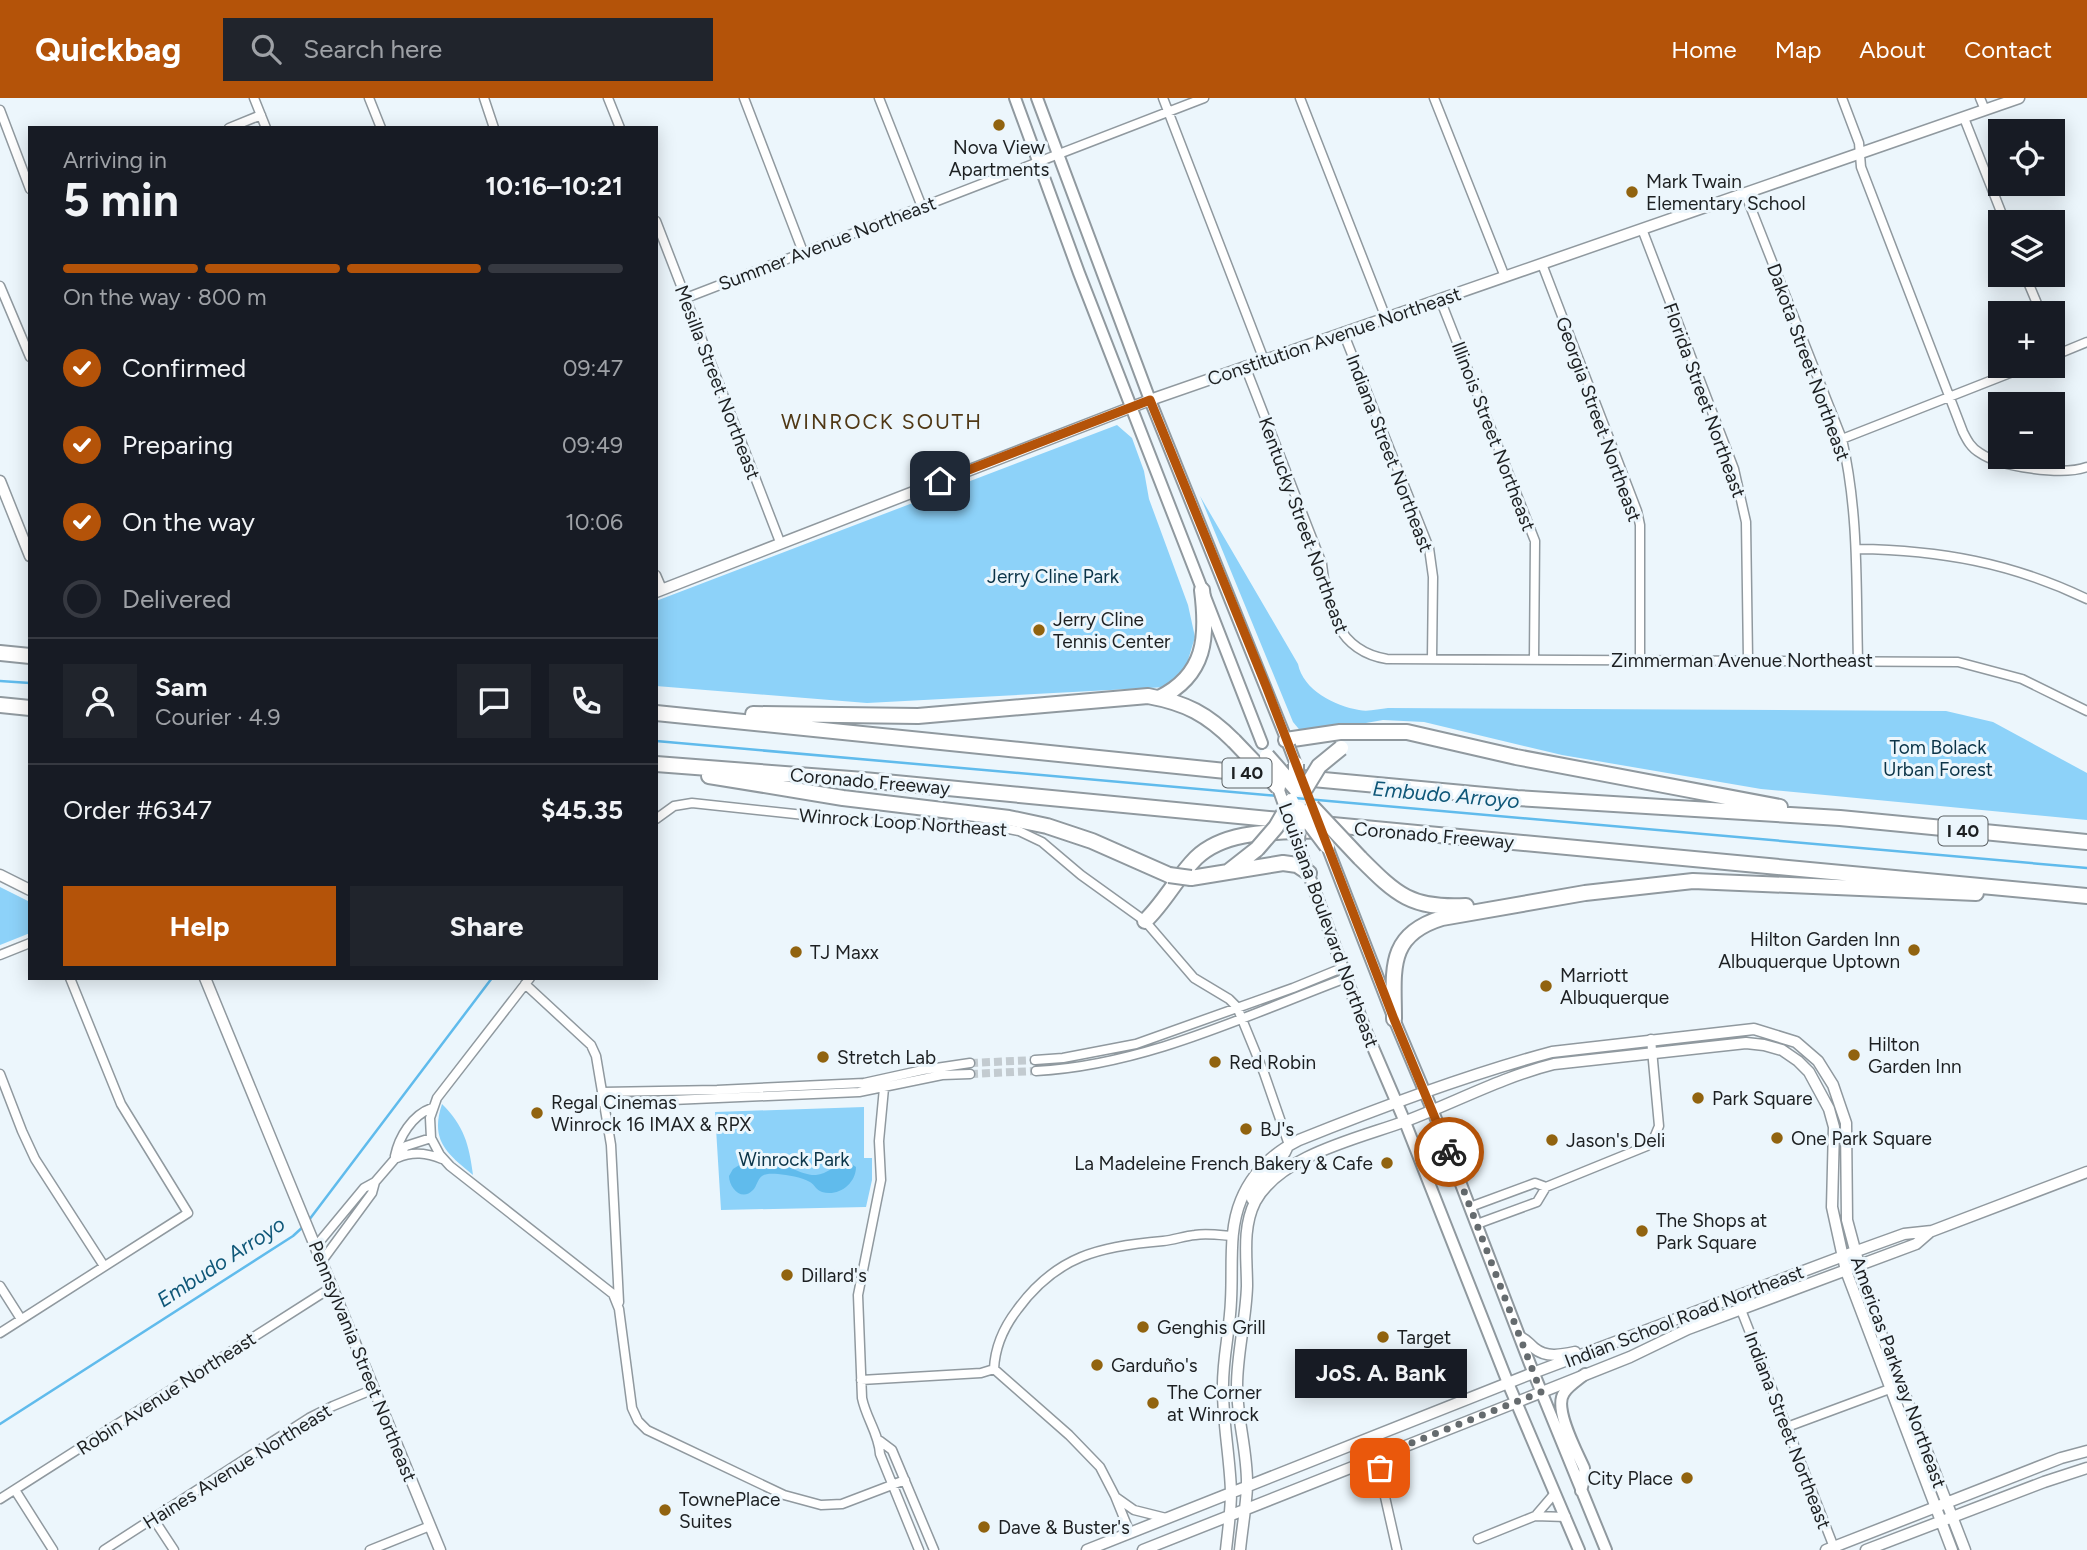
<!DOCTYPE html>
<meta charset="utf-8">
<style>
body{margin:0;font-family:Figtree,sans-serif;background:#20242c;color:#f1f3f6;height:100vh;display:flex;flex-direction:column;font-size:26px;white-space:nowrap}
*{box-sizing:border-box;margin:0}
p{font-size:23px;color:#9ea1a6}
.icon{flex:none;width:38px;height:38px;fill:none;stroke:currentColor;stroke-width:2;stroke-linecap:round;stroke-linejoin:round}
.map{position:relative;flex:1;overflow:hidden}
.side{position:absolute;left:28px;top:28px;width:630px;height:854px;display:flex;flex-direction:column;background:#171b24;border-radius:0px;box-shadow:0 4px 18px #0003}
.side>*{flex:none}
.controls{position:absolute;left:1988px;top:21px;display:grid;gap:14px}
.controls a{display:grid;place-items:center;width:77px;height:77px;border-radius:0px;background:#171b24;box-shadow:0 4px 18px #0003;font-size:35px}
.pin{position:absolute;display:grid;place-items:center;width:60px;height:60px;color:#fff;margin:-30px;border-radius:14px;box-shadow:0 4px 10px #0006}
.courier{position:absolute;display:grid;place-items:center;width:70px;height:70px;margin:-35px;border:5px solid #b45309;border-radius:50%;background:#fff;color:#222;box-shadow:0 2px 9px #0007}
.bubble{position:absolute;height:49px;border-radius:0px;background:#171b24;box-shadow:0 4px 18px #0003;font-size:23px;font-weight:700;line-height:49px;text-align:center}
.headline em{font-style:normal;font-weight:700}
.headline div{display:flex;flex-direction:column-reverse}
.headline{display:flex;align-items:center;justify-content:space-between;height:119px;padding:0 35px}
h1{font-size:46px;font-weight:700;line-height:52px}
.bar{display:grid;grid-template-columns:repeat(4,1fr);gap:10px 7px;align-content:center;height:84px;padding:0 35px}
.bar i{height:9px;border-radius:5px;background:#363941}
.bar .selected{background:#b45309}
.bar p{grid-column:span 4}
.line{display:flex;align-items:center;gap:18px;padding:0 35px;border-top:2px solid #363941}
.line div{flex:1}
.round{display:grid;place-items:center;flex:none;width:74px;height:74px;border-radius:0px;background:#20242c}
ol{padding:0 35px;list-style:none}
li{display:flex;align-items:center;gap:21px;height:77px}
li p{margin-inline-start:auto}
li .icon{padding:7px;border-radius:50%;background:#b45309;color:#fff;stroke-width:4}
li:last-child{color:#9ea1a6}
li i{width:38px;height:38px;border:4px solid #363941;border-radius:50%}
.cta{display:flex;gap:14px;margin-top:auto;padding:14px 35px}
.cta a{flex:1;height:80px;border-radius:0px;background:#b45309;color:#fff;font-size:28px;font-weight:700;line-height:80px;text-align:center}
.cta a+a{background:#20242c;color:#f1f3f6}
header{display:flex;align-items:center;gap:42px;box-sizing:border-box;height:98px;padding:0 35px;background:#b45309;color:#fff}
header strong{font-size:33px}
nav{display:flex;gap:38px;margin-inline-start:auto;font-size:24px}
.search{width:490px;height:63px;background:#20242c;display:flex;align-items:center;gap:18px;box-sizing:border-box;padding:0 24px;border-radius:0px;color:#9ea1a6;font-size:26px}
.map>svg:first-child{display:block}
.green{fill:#8dd2f9}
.forest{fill:#60bbec}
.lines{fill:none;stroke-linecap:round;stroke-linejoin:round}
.stream{stroke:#60bbec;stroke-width:2.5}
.minor-tunnel{stroke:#c3cbd0;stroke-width:8;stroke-dasharray:8 4;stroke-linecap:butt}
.minor-casing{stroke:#90999f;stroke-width:11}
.tertiary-casing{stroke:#90999f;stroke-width:13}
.secondary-casing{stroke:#90999f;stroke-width:14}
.motorway-casing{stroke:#90999f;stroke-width:18}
.minor{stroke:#fff;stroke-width:8}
.tertiary{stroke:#fff;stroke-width:10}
.secondary{stroke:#fff;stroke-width:10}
.motorway{stroke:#fff;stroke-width:14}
.secondary-bridge-casing{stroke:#90999f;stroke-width:14;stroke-linecap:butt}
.motorway-bridge-casing{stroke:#90999f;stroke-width:18;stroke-linecap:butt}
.secondary-bridge{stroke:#fff;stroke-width:10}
.motorway-bridge{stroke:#fff;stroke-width:14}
.done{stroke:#656b6e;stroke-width:7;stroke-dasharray:0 12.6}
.route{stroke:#b45309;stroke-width:9}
.poi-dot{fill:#91630f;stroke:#ecf6fc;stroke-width:2.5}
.labels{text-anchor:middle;stroke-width:6;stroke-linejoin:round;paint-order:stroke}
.shield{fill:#ecf6fc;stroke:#5b6063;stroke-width:2}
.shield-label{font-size:18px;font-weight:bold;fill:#1d2022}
.poi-label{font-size:19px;fill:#1d2022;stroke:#ecf6fc;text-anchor:start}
.street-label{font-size:19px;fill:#1d2022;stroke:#ecf6fc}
.park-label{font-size:19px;fill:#0b3448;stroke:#ecf6fc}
.neighbourhood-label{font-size:21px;letter-spacing:2px;fill:#503815;stroke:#ecf6fc}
.water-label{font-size:21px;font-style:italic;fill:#0f5778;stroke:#ecf6fc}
</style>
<header>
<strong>Quickbag</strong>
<div class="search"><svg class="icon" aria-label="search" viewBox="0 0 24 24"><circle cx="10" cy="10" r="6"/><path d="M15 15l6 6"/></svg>Search here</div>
<nav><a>Home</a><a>Map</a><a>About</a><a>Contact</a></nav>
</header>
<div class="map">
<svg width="2087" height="1452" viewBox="0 0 2087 1452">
<rect width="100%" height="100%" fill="#ecf6fc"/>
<path class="green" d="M1117 327 1132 340 1144 373 1149 401 1188 507 1195 539 1185 572 1167 589 867 605 656 588V503Z
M1200 398 1298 566C1303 592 1335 608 1359 612 1368 614 1379 611 1388 610L1946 613 1993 624 2087 675V722L1761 691 1562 657 1424 624 1383 622 1303 636 1293 624Z
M0 789 30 804V835L0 847Z
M442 1006C464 1028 469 1046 473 1077 446 1055 430 1042 442 1006Z
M864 1009V1060H872V1082L866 1109 721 1112 715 1014Z"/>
<path class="forest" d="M769 1061C782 1064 802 1078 816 1077 830 1076 843 1058 856 1069 856 1086 838 1099 822 1094 816 1092 815 1087 810 1084 801 1079 788 1077 778 1076 773 1076 767 1075 762 1078 757 1082 757 1088 753 1092 742 1104 729 1090 729 1078L733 1071 741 1066H754Z"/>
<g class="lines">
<path class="stream" d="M0 583 30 585
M656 643 1278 698
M1295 700 2087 770
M309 1122 492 880
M0 1326 293 1138 305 1127"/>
<path class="minor-tunnel" d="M970 965 1035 962
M970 976 1036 973"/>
<g class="minor-casing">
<path id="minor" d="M254 0 266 30
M369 0 381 30
M484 0 494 30
M608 0 620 30
M744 0 803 154
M879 0 922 109
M1163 0 1264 262
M1300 0 1386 220
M1434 0 1505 179
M1842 0 1859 45 1861 69 1963 334C1967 342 1971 350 1980 355 2000 369 2063 378 2087 369
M1980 0 1985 12
M0 12 30 91
M1964 20 2005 124
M229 30 261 17
M1745 95 1842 341C1859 416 1856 486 1858 562
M656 123 780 444
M1642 131 1734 371 1746 424 1748 561
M1542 166 1637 413 1640 427V562
M2025 177 2041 215
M0 188 30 259
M686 200 1204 0
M1440 201 1535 443 1534 561
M1343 234 1429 450 1433 479 1432 560
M2053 258 2087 244
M1245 268 1322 466C1327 510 1337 553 1387 561L1958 564 2022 581 2087 613
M1842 341 2028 268
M1857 451C1940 452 2012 465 2087 501
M656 477 662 491
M656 721 674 708 692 705 870 724 999 729 1019 733 1042 744 1081 777 1145 823 1194 880 1229 901 1237 909 1264 975 1289 1047
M0 857 30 845
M525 886 591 947 596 958 611 1047 619 1204
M1035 962 1063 960 1136 946 1293 890 1342 870
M1036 973C1145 967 1245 918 1346 880
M0 976 22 1033 35 1061 104 1168
M884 990 879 1043 881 1082 858 1197 862 1300C866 1320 879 1336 880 1356L919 1452
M602 994 717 992 864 985 923 972 970 965
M603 1005 859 994 942 977 970 976
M431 1040 440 1057 450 1068 613 1196 619 1211 632 1310 638 1323 647 1332 784 1397 821 1407 842 1406 905 1382
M395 1058C399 1039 412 1017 432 1010
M397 1060C413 1053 427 1055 442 1061
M1470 1109 1535 1085 1546 1089
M1477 1126 1537 1104 1546 1089 1647 1048 1654 1040 1659 1028 1651 941
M316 1148 364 1090 375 1084 406 1048 431 1040 430 1020 437 1000 530 880
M322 1163 372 1095 375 1084
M0 1188 21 1221
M1736 1199 1835 1452
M0 1235 188 1115 121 1006 70 880
M861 1282 981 1275 994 1271
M1787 1329 1895 1289
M880 1343 892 1352 934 1452
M1376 1359 1397 1452
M15 1392 53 1452
M1117 1400 1134 1412 1166 1420
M0 1401 332 1189
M1537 1416 1555 1395
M153 1420 174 1452
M1130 1435 1115 1398 1100 1369 1069 1337 994 1271C995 1249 1004 1229 1017 1212 1056 1158 1100 1148 1163 1143 1174 1142 1184 1138 1195 1137 1206 1135 1220 1137 1232 1138
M1478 1441 1535 1418 1566 1419
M104 1452 309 1320 333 1308 374 1291
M370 1452 430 1428"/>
</g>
<g class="tertiary-casing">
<path id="tertiary" d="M0 383 30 458
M656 494 1150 302 2019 0
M0 777 30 792
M205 880 440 1452
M1252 1101C1259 1080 1280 1069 1288 1048
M1520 1239C1527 1242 1528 1245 1534 1250 1546 1260 1561 1257 1575 1254
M1087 1452 1533 1275 1854 1154 1904 1136 1932 1133 2087 1074
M1143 1452 1517 1304 1630 1259 1688 1231 1916 1146 1931 1133
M1226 1452C1228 1433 1231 1413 1231 1394 1230 1360 1223 1326 1223 1292 1222 1262 1230 1233 1231 1202 1233 1169 1228 1133 1241 1102 1252 1075 1273 1055 1299 1042 1381 1009 1466 977 1552 954L1754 931 1796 944 1818 963 1833 987 1846 1025 1847 1122 1869 1204 1965 1452
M1240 1452C1242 1431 1246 1410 1247 1389 1248 1355 1237 1322 1237 1288 1237 1255 1246 1222 1247 1188 1247 1160 1242 1130 1255 1104 1280 1057 1360 1040 1406 1023 1456 1004 1502 979 1554 966L1746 945 1764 947 1782 952 1798 963 1809 974 1829 1011 1834 1029 1832 1109 1846 1173 1952 1452
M1826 1452 2061 1360 2087 1353
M1866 1452 2044 1384 2087 1370"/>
</g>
<g class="secondary-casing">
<path id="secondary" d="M1015 0 1079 175 1262 645
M1037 0 1150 302 1289 648
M1327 748 1394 921 1436 1021 1530 1266 1606 1452
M1301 755 1365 931 1405 1024 1508 1285 1579 1452
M1581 1393 1585 1378 1584 1370C1577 1354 1553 1310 1564 1295 1568 1288 1578 1282 1585 1276"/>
</g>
<g class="motorway-casing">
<path id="motorway" d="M0 555 30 558
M1159 600C1206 577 1208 539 1202 492
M0 607 30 610
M656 615 1275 678
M753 616 918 618 1148 598C1186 605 1207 616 1234 643
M1286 642 1340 634H1407L1516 659 1780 709
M656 666 864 682 1291 723
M709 678 843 700 1009 720 1047 728 1092 743 1169 777
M1302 680 1517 700 1840 720 2087 744
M1322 726 2087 798
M1360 760C1397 797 1411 811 1466 808
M1229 773 1257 751
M1191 780 1283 765 1297 767 1309 775
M1145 823C1165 804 1177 779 1196 760 1228 729 1284 735 1325 732
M1394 921C1394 873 1386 837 1442 820L1585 795 1693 783 1976 795"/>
</g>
<use href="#minor" class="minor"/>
<use href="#tertiary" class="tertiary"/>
<use href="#secondary" class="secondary"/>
<use href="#motorway" class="motorway"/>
<g class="secondary-bridge-casing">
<path id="secondary-bridge" d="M1289 648 1298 672
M1276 684 1301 755"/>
</g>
<g class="motorway-bridge-casing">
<path id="motorway-bridge" d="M1234 643 1278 689
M1267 658 1296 691
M1296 691V666
M1305 691 1319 668 1341 650
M1312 709 1360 760
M1299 711 1327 748
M1297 743 1299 711
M1257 751 1276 729 1291 703
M1169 777 1191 780"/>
</g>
<use href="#secondary-bridge" class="secondary-bridge"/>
<use href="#motorway-bridge" class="motorway-bridge"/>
</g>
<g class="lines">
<path class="done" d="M1380 1370 1376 1359 1541 1294 1449 1054"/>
<path class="route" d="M940 383 1150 302 1266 588 1394 921 1449 1054"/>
</g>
<g class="poi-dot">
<circle cx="999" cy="27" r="7"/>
<circle cx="1632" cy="94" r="7"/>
<circle cx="1039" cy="532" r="7"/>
<circle cx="1914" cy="852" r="7"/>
<circle cx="796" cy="854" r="7"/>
<circle cx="1546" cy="888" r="7"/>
<circle cx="1854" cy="957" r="7"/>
<circle cx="823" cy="959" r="7"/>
<circle cx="1215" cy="964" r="7"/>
<circle cx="1698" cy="1000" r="7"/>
<circle cx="537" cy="1015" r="7"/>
<circle cx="1246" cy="1031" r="7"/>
<circle cx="1777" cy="1040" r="7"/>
<circle cx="1552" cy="1042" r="7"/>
<circle cx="1387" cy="1065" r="7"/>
<circle cx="1642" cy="1133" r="7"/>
<circle cx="787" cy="1177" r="7"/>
<circle cx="1143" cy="1229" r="7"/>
<circle cx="1383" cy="1239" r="7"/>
<circle cx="1097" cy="1267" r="7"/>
<circle cx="1153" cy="1305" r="7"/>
<circle cx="1687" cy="1380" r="7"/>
<circle cx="665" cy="1412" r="7"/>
<circle cx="984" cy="1429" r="7"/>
</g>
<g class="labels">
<g class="shield">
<rect x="1222.5" y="660.5" width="49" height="29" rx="5"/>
<rect x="1938.5" y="718.5" width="49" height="29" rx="5"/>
</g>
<g class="shield-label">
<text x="1247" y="681">I 40</text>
<text x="1963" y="739">I 40</text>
</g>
<g class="poi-label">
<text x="999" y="56" text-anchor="middle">Nova View<tspan x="999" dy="22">Apartments</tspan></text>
<text x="1646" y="90">Mark Twain<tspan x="1646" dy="22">Elementary School</tspan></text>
<text x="1053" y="528">Jerry Cline<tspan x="1053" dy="22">Tennis Center</tspan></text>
<text x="1900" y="848" text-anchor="end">Hilton Garden Inn<tspan x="1900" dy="22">Albuquerque Uptown</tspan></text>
<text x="810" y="861">TJ Maxx</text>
<text x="1560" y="884">Marriott<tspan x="1560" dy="22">Albuquerque</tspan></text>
<text x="1868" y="953">Hilton<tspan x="1868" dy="22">Garden Inn</tspan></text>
<text x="837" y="966">Stretch Lab</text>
<text x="1229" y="971">Red Robin</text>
<text x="1712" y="1007">Park Square</text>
<text x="551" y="1011">Regal Cinemas<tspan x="551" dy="22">Winrock 16 IMAX &amp; RPX</tspan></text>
<text x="1260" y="1038">BJ's</text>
<text x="1791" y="1047">One Park Square</text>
<text x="1566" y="1049">Jason's Deli</text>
<text x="1373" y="1072" text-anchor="end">La Madeleine French Bakery &amp; Cafe</text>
<text x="1656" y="1129">The Shops at<tspan x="1656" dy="22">Park Square</tspan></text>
<text x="801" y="1184">Dillard's</text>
<text x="1157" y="1236">Genghis Grill</text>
<text x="1397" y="1246">Target</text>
<text x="1111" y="1274">Garduño's</text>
<text x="1167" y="1301">The Corner<tspan x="1167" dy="22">at Winrock</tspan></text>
<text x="1673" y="1387" text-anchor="end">City Place</text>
<text x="679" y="1408">TownePlace<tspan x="679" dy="22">Suites</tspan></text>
<text x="998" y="1436">Dave &amp; Buster's</text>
</g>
<g class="street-label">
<text transform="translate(827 145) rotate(-21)" y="7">Summer Avenue Northeast</text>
<text transform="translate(1334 238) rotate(-19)" y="7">Constitution Avenue Northeast</text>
<text transform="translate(1809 264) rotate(70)" y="7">Dakota Street Northeast</text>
<text transform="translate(718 284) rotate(69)" y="7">Mesilla Street Northeast</text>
<text transform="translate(1705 302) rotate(70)" y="7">Florida Street Northeast</text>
<text transform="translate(1599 321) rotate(70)" y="7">Georgia Street Northeast</text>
<text transform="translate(1494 338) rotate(69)" y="7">Illinois Street Northeast</text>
<text transform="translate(1390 355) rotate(69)" y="7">Indiana Street Northeast</text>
<text transform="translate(1304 427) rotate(70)" y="7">Kentucky Street Northeast</text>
<text x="1742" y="569">Zimmerman Avenue Northeast</text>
<text transform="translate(870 683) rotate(5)" y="7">Coronado Freeway</text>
<text transform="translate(903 724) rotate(4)" y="7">Winrock Loop Northeast</text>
<text transform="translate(1434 737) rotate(5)" y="7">Coronado Freeway</text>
<text transform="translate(1329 827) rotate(70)" y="7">Louisiana Boulevard Northeast</text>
<text transform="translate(1684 1218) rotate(-21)" y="7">Indian School Road Northeast</text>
<text transform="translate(363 1263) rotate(68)" y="7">Pennsylvania Street Northeast</text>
<text transform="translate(1899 1274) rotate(70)" y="7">Americas Parkway Northeast</text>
<text transform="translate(166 1295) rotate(-33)" y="7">Robin Avenue Northeast</text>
<text transform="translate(1788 1332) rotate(69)" y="7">Indiana Street Northeast</text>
<text transform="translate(237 1368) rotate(-32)" y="7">Haines Avenue Northeast</text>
</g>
<g class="park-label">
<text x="1053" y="485">Jerry Cline Park</text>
<text x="1938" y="656">Tom Bolack<tspan x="1938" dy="22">Urban Forest</tspan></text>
<text x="794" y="1068">Winrock Park</text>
</g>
<g class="neighbourhood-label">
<text x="882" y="331">WINROCK SOUTH</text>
</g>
<g class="water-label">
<text transform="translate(1446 697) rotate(5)" y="7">Embudo Arroyo</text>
<text transform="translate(221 1164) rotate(-33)" y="7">Embudo Arroyo</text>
</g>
</g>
</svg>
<div class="controls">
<a><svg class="icon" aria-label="locate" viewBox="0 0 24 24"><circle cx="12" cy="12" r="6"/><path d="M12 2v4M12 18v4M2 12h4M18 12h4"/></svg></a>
<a><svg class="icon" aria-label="layers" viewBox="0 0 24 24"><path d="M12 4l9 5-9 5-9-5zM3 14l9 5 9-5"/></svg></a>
<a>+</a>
<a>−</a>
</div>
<div class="pin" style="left:1380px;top:1370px;background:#ea580c"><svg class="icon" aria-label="bag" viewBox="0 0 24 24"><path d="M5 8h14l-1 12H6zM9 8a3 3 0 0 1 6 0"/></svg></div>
<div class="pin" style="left:940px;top:383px;background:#1f2937"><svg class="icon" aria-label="home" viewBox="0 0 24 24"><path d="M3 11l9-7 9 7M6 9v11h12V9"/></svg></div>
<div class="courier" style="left:1449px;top:1054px"><svg class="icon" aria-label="bike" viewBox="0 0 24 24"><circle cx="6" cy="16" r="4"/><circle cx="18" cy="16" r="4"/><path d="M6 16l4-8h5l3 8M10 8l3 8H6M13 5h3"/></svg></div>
<div class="bubble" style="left:1295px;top:1251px;width:172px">JoS. A. Bank</div>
<section class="side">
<div class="headline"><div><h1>5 min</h1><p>Arriving in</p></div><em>10:16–10:21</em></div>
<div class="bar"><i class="selected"></i><i class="selected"></i><i class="selected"></i><i></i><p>On the way · 800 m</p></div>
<ol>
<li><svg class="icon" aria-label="check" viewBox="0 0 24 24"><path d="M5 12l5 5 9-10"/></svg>Confirmed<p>09:47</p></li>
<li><svg class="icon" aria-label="check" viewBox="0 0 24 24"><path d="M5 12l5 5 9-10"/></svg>Preparing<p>09:49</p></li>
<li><svg class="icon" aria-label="check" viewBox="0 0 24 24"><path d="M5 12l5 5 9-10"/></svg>On the way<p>10:06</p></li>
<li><i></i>Delivered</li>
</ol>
<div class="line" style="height:126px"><a class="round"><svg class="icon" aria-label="person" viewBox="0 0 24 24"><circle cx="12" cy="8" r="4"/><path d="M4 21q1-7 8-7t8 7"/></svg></a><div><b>Sam</b><p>Courier · 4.9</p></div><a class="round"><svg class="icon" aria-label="chat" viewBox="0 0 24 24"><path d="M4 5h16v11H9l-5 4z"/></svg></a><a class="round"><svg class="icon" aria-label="phone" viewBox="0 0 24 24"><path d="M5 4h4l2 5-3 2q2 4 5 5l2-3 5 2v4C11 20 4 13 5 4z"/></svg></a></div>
<div class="line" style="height:91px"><div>Order #6347</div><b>$45.35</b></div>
<div class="cta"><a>Help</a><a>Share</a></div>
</section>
</div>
